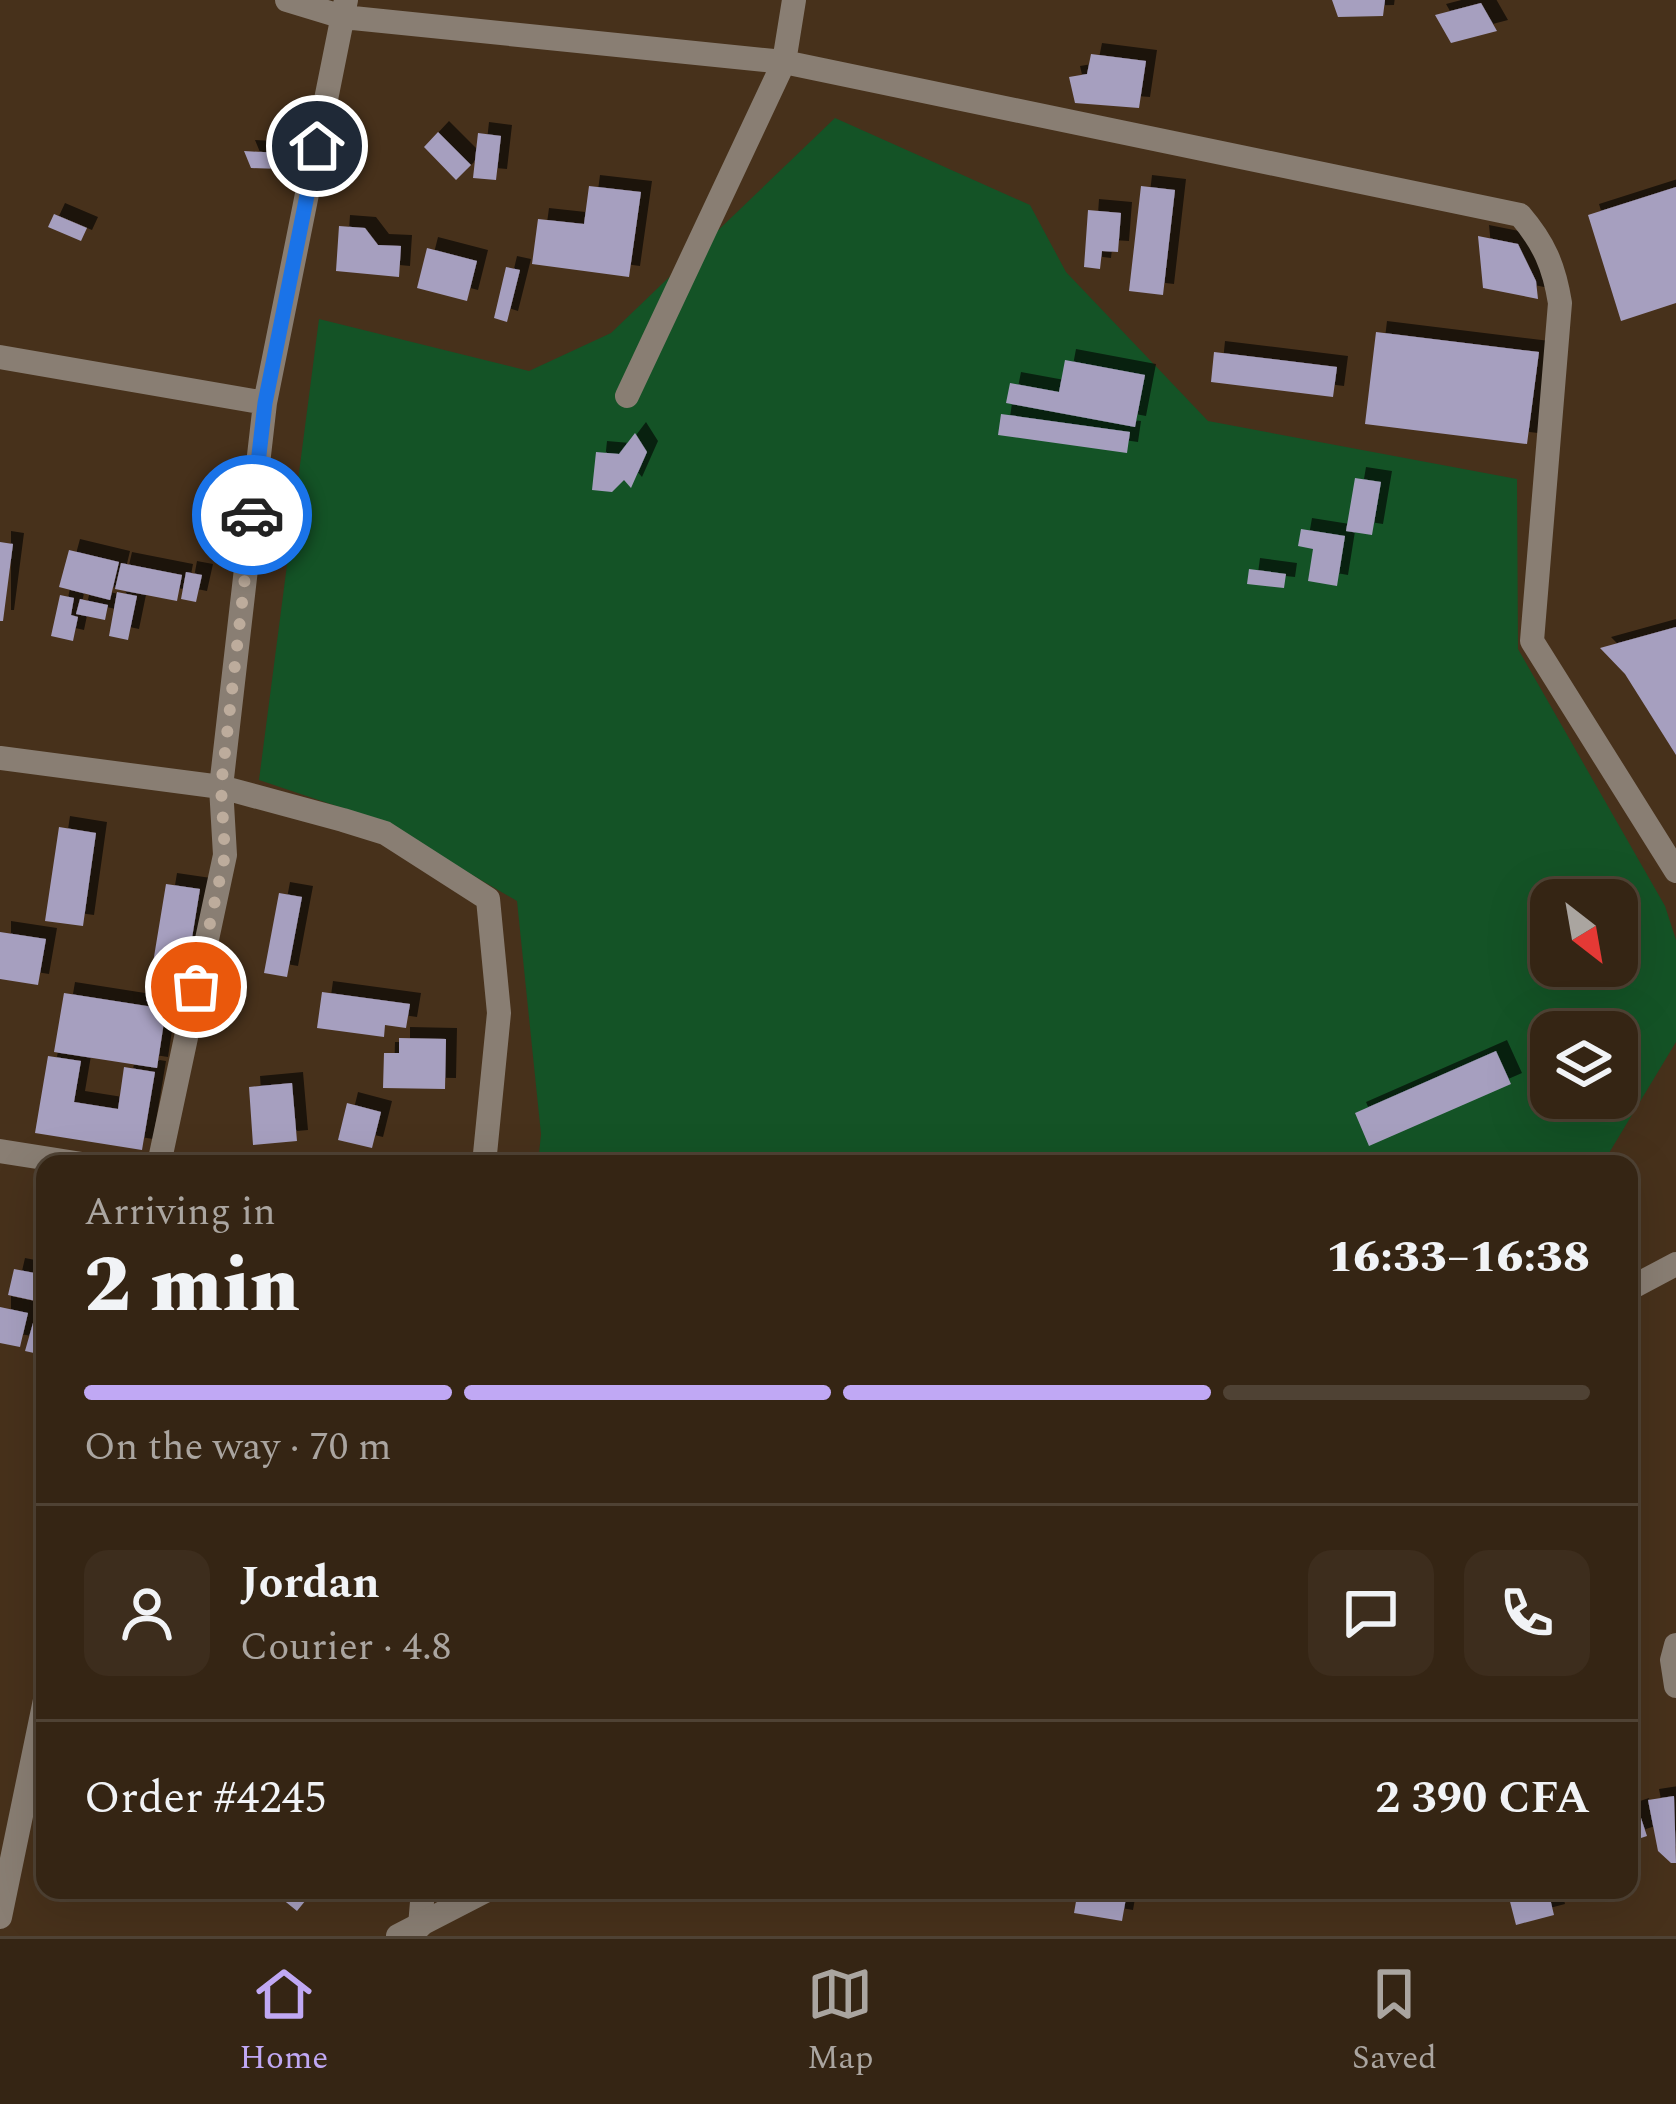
<!DOCTYPE html>
<meta charset="utf-8">
<style>
body{margin:0;font-family:Spectral,serif;background:#3d2d1d;color:#f1f3f6;height:100vh;display:flex;flex-direction:column;font-size:45px;white-space:nowrap}
*{box-sizing:border-box;margin:0}
p{font-size:39px;color:#aaa5a0}
.icon{flex:none;width:66px;height:66px;fill:none;stroke:currentColor;stroke-width:2;stroke-linecap:round;stroke-linejoin:round}
.map{position:relative;flex:1;overflow:hidden}
.details{position:absolute;left:36px;top:1155px;width:1602px;height:744px;display:flex;flex-direction:column;background:#352514;border-radius:24px;box-shadow:0 12px 48px #0002,0 0 0 3px #4f4234}
.details>*{flex:none}
.needle{width:78px;rotate:149deg}
.fabs{position:absolute;left:1530px;top:879px;display:grid;gap:24px}
.fabs a{display:grid;place-items:center;width:108px;height:108px;border-radius:24px;background:#352514;box-shadow:0 12px 48px #0002,0 0 0 3px #4f4234;font-size:60px}
.pin{position:absolute;display:grid;place-items:center;width:102px;height:102px;color:#fff;margin:-51px;border:6px solid #fff;border-radius:50%;box-shadow:0 3px 12px #0007}
.courier{position:absolute;display:grid;place-items:center;width:120px;height:120px;margin:-60px;border:9px solid #1a73e8;border-radius:50%;background:#fff;color:#222;box-shadow:0 3px 15px #0007}
.head em{font-style:normal;font-weight:800}
.head div{display:flex;flex-direction:column-reverse}
.head{display:flex;align-items:center;justify-content:space-between;height:204px;padding:0 48px}
h1{font-size:78px;font-weight:800;line-height:90px}
.bar{display:grid;grid-template-columns:repeat(4,1fr);gap:18px 12px;align-content:center;height:144px;padding:0 48px}
.bar i{height:15px;border-radius:9px;background:#4f4234}
.bar .active{background:#c0a8f4}
.bar p{grid-column:span 4}
.line{display:flex;align-items:center;gap:30px;padding:0 48px;border-top:3px solid #4f4234}
.line div{flex:1}
.round{display:grid;place-items:center;flex:none;width:126px;height:126px;border-radius:24px;background:#3d2d1d}
.tabs{display:flex;justify-content:space-around;align-items:center;height:168px;border-top:3px solid #4f4234;background:#352514;font-size:33px;color:#aaa5a0}
.tabs a{display:grid;justify-items:center;gap:6px}
.tabs .active{color:#c0a8f4}
.map>svg:first-child{display:block}
.green{fill:#145326;fill-rule:evenodd}
.building{fill:#a69fbf;filter:url(#shadow)}
.lines{fill:none;stroke-linecap:round;stroke-linejoin:round}
.minor{stroke:#897e73;stroke-width:24}
.tertiary{stroke:#897e73;stroke-width:24}
.done{stroke:#bdac9c;stroke-width:12;stroke-dasharray:0 21.6}
.route{stroke:#1a73e8;stroke-width:15}
</style>
<div class="map">
<svg width="1676" height="1936" viewBox="0 0 1676 1936">
<defs>
<filter id="shadow"><feDropShadow dx="11" dy="-11" stdDeviation="0" flood-color="#0009"/></filter>
</defs>
<rect width="100%" height="100%" fill="#47311b"/>
<path class="green" d="M835 118 1030 205 1066 272 1208 421 1517 479 1518 649 1665 906 1676 940V1042L1609 1153 1613 1164H538L541 1134 517 901 378 820 259 780 319 319 529 371 611 333ZM1551 900H1617V966H1551ZM1551 1032H1617V1098H1551Z"/>
<path class="building" d="M1332 0H1385L1383 16 1338 17Z
M1481 3 1497 31 1451 43 1435 15Z
M1091 54 1146 61 1139 108 1075 103 1069 77 1087 74Z
M438 132 471 165 456 180 424 147Z
M478 133 501 136 496 180 473 178Z
M244 151 282 153V169L251 168Z
M589 186 641 192 629 277 532 264 538 219 584 224Z
M1141 186 1175 190 1163 295 1129 291Z
M1676 187V303L1621 321 1588 215Z
M1088 210 1121 213 1118 252 1102 251 1100 269 1084 267Z
M54 214 87 228 81 241 48 227Z
M339 226 365 228 378 245 401 246 399 277 336 271Z
M1478 236 1518 244 1536 281 1538 299 1483 288Z
M427 248 477 261 467 301 417 288Z
M506 267 520 270 507 322 494 318Z
M1376 332 1539 352 1527 444 1365 424Z
M1214 352 1337 367 1333 397 1211 382Z
M1065 360 1145 375 1135 427 1006 403 1010 383 1059 392Z
M1001 414 1130 432 1127 453 998 435Z
M635 433 647 452 631 488 624 480 612 492 592 490 596 452 619 454Z
M1355 478 1381 482 1372 535 1346 531Z
M1301 529 1345 536 1337 586 1308 581 1313 549 1298 546Z
M0 542 13 544 3 621H0Z
M69 550 119 562 110 600 59 587Z
M121 563 182 575 177 601 115 589Z
M1249 569 1286 574 1284 588 1247 584Z
M186 572 202 575 196 602 181 599Z
M117 592 137 596 128 640 109 636Z
M60 595 74 598 71 615 78 617 73 641 51 636Z
M80 599 108 605 105 620 76 614Z
M1676 627V755L1625 674 1600 648Z
M59 827 96 833 83 926 45 921Z
M166 884 200 889 185 981 151 975Z
M279 893 302 897 287 977 264 973Z
M0 932 46 939 38 985 0 979Z
M150 984 186 992 183 1009 146 1001Z
M322 992 410 1004 406 1028 385 1025 384 1037 317 1028Z
M64 993 166 1009 157 1068 54 1052Z
M399 1038 446 1039 445 1089 383 1088 384 1053H399Z
M1496 1051 1511 1084 1369 1146 1355 1113Z
M48 1056 81 1061 74 1102 118 1109 124 1067 155 1072 142 1150 35 1133Z
M292 1083 297 1141 253 1145 249 1087Z
M347 1103 381 1112 372 1148 338 1140Z
M14 1269 45 1275V1303L8 1295Z
M0 1307 28 1313 20 1347 0 1343Z
M37 1309 45 1311 43 1355 25 1351Z
M1674 1796 1676 1863H1671L1658 1851 1648 1800Z
M1638 1809 1647 1836 1629 1842V1812Z
M271 1890H314L297 1911Z
M1078 1890 1126 1898 1122 1921 1074 1913Z
M1507 1890H1548L1554 1915 1516 1925Z"/>
<g class="lines">
<path class="minor" d="M287 0 343 17 784 62 1520 215C1544 243 1554 266 1560 303L1532 641 1676 871
M0 357 265 403
M627 396 784 62 794 0
M0 758 221 787 343 820 385 833 488 899 499 1013 484 1164
M0 1151 82 1164
M159 1164 225 855 221 787 265 403 346 0
M1676 1645 1672 1660 1676 1686
M0 1917 45 1700
M420 1926 423 1890"/>
<path class="tertiary" d="M1629 1289 1676 1264
M398 1936 487 1890"/>
</g>
<g class="lines">
<path class="done" d="M196 987 225 855 221 787 252 515"/>
<path class="route" d="M252 515 265 403 317 146"/>
</g>
</svg>
<div class="fabs">
<a><svg class="needle" viewBox="-14 -14 28 28"><path d="M0-13l5 13h-10z" fill="#e53935"/><path d="M0 13l5-13h-10z" fill="#aaa5a0"/></svg></a>
<a><svg class="icon" aria-label="layers" viewBox="0 0 24 24"><path d="M12 4l9 5-9 5-9-5zM3 14l9 5 9-5"/></svg></a>
</div>
<div class="pin" style="left:196px;top:987px;background:#ea580c"><svg class="icon" aria-label="bag" viewBox="0 0 24 24"><path d="M5 8h14l-1 12H6zM9 8a3 3 0 0 1 6 0"/></svg></div>
<div class="pin" style="left:317px;top:146px;background:#1f2937"><svg class="icon" aria-label="home" viewBox="0 0 24 24"><path d="M3 11l9-7 9 7M6 9v11h12V9"/></svg></div>
<div class="courier" style="left:252px;top:515px"><svg class="icon" aria-label="car" viewBox="0 0 24 24"><path d="M5 17H2v-5l4-1 3-4h7l3 4 3 1v5h-3M9 17h6M6 11h13"/><circle cx="7" cy="17" r="2"/><circle cx="17" cy="17" r="2"/></svg></div>
<section class="details">
<div class="head"><div><h1>2 min</h1><p>Arriving in</p></div><em>16:33–16:38</em></div>
<div class="bar"><i class="active"></i><i class="active"></i><i class="active"></i><i></i><p>On the way · 70 m</p></div>
<div class="line" style="height:216px"><a class="round"><svg class="icon" aria-label="person" viewBox="0 0 24 24"><circle cx="12" cy="8" r="4"/><path d="M4 21q1-7 8-7t8 7"/></svg></a><div><b>Jordan</b><p>Courier · 4.8</p></div><a class="round"><svg class="icon" aria-label="chat" viewBox="0 0 24 24"><path d="M4 5h16v11H9l-5 4z"/></svg></a><a class="round"><svg class="icon" aria-label="phone" viewBox="0 0 24 24"><path d="M5 4h4l2 5-3 2q2 4 5 5l2-3 5 2v4C11 20 4 13 5 4z"/></svg></a></div>
<div class="line" style="height:156px"><div>Order #4245</div><b>2 390 CFA</b></div>
</section>
</div>
<nav class="tabs">
<a class="active"><svg class="icon" aria-label="home" viewBox="0 0 24 24"><path d="M3 11l9-7 9 7M6 9v11h12V9"/></svg>Home</a>
<a><svg class="icon" aria-label="map" viewBox="0 0 24 24"><path d="M3 6l6-2 6 2 6-2v14l-6 2-6-2-6 2zM9 4v14M15 6v14"/></svg>Map</a>
<a><svg class="icon" aria-label="saved" viewBox="0 0 24 24"><path d="M7 4h10v16l-5-4-5 4z"/></svg>Saved</a>
</nav>
